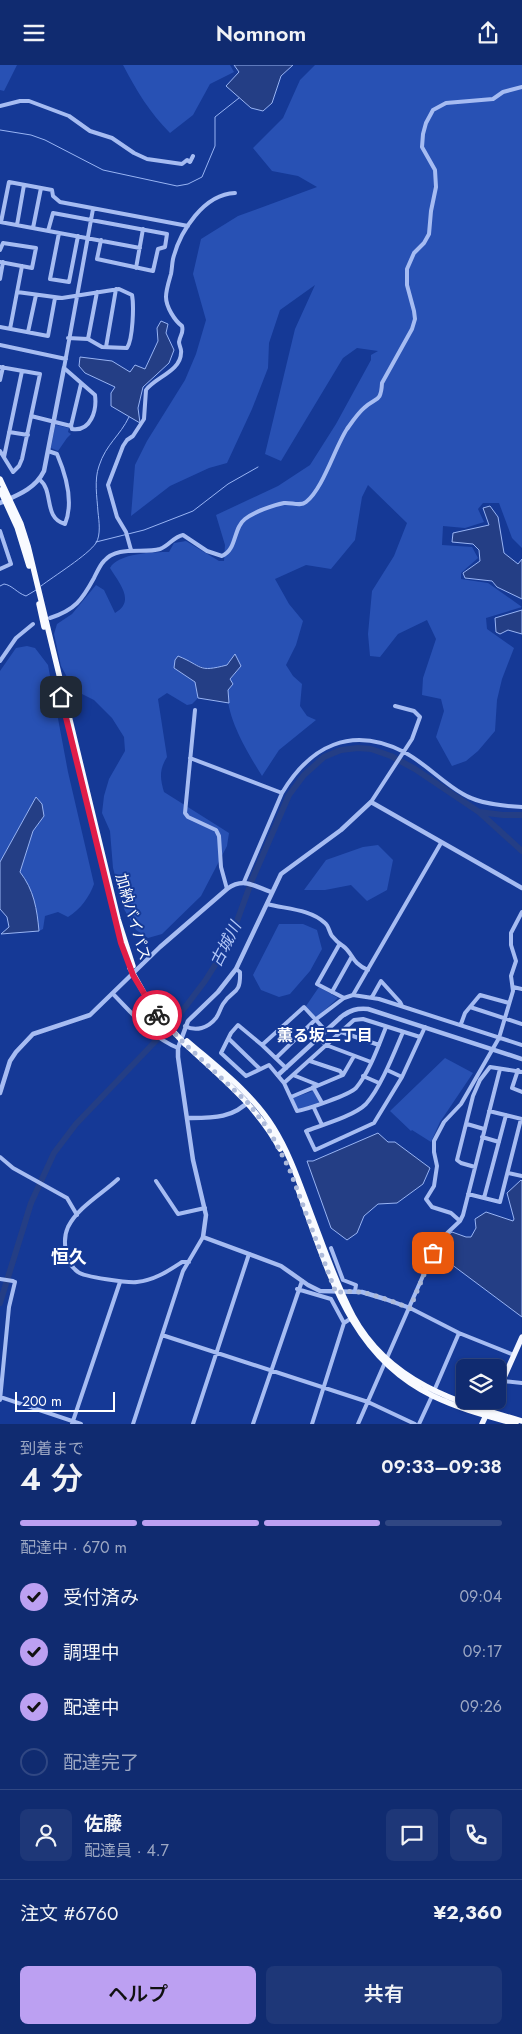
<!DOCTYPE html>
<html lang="ja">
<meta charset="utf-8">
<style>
body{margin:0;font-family:Jost,"Noto Sans JP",sans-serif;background:#1e3778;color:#f1f3f6;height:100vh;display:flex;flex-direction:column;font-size:19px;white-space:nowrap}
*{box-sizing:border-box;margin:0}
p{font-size:16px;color:#9ca7c3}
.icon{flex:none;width:28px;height:28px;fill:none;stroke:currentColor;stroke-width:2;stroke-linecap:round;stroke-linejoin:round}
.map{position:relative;height:1359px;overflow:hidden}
.panel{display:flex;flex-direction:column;background:#102b70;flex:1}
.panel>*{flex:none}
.controls{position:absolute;left:456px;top:1294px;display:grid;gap:10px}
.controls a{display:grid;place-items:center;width:50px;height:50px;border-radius:8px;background:#102b70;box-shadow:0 1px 4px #0004,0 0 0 1px #304783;font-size:25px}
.scale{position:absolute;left:15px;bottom:12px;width:100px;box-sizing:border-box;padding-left:5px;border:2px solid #fff;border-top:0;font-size:14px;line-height:18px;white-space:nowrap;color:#fff;-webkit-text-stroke:4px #153996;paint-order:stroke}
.pin{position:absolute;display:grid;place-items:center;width:42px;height:42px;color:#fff;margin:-21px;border-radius:10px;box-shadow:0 2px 8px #0006}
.courier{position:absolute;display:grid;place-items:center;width:50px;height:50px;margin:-25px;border:4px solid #e11d48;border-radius:50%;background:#fff;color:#222;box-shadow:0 1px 6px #0007}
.summary em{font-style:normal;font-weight:600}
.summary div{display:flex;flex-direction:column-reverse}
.summary{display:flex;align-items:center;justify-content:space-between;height:85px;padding:0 20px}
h1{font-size:32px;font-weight:600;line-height:38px}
.bar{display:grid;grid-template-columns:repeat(4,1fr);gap:8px 5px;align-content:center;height:60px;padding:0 20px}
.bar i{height:6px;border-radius:4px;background:#304783}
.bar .active{background:#bca0f2}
.bar p{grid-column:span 4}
.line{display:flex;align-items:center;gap:12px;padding:0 20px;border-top:1px solid #304783}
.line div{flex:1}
.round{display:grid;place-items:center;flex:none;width:52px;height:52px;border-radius:8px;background:#1e3778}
ol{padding:0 20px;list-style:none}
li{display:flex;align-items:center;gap:15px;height:55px}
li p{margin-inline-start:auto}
li .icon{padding:5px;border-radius:50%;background:#bca0f2;color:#111;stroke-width:4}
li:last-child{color:#9ca7c3}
li i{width:28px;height:28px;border:2px solid #304783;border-radius:50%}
.primary-button{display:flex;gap:10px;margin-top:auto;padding:10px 20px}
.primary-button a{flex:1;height:58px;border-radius:8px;background:#bca0f2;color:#111;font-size:20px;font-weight:600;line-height:58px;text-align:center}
.primary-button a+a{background:#1e3778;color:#f1f3f6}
header{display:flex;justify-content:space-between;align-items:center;height:65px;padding:0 20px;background:#102b70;font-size:22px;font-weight:600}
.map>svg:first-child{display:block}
.green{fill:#2851b4}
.water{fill:#243e85;stroke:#98b4f4}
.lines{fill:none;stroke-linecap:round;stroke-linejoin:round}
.stream{stroke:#98b4f4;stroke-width:1}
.river{stroke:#243e85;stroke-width:6}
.minor{stroke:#a6bcf2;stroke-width:4}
.tertiary{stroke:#a6bcf2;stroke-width:4.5}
.primary{stroke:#f1f4ff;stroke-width:5.5}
.trunk{stroke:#f8faff;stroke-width:5.5}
.trunk-bridge{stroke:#f8faff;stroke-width:5.5}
.done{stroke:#adbada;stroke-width:5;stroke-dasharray:0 9}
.route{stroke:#e11d48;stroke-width:6}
.labels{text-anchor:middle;stroke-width:4;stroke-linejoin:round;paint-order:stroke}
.street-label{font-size:15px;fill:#fff;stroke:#153996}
.water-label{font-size:16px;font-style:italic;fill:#b2c7f8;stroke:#153996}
.neighbourhood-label{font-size:16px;font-weight:bold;fill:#fff;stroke:#153996}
.quarter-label{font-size:18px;font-weight:bold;fill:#fff;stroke:#153996}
</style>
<header><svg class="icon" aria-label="menu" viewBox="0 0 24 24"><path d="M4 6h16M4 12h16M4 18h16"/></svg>Nomnom<svg class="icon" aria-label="share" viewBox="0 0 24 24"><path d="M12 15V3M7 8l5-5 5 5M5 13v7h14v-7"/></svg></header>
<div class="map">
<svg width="522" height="1359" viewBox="0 0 522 1359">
<rect width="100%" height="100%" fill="#153996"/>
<path class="green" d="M0 0H17L4 26 0 25Z
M123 0H230L234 7 210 19 193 50 170 68C150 48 136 25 123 0Z
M315 0H522V483L512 473 499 438H483L478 444 484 457 465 463 443 461 442 480 472 482 478 493 461 508V514L488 518 522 542 486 553 487 564 514 583 502 614 497 635 495 666 478 686 466 696 452 701 436 672 444 646 441 634 422 630 423 613 436 574 427 555 398 569 380 592 370 591 368 569 372 526 394 491 407 458 368 420 362 432 355 475 331 504 306 500 275 514 289 539 303 556 296 580 286 600 293 611 302 619 300 641 307 651 316 655 279 685 262 711C248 688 209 628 238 605L235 590C224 610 203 605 187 595L174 603 195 617 198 633 192 639 187 640 167 628 158 634 167 692C159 705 160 713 164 727L229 768 227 781 201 831 162 869 148 873 136 865 124 844 113 803 110 766 102 748 104 731 109 714 125 686 124 672 112 653 94 635 74 625 61 601 54 569 57 559 72 549 96 520 104 525 115 548C136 536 119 518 110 503 118 488 154 487 169 487L174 478 186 476 219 496H224L225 480 216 450 278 421 310 400 336 359 371 295V290L378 286 357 283 343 293 281 396 265 389 295 264 315 220 280 245 269 278 268 303 252 344 227 398 209 403 170 421 131 451 135 400 147 376 185 315 196 289 206 255 193 209 201 174 238 151 317 122 298 111 272 106 253 83 283 53 300 15Z
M56 360 69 363 68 367 71 369 67 373 58 386 51 383 55 361Z
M27 581 35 583 48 600 68 707 94 819C90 831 80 845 68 852L58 847 45 851 43 864 39 866C37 844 34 825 20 807L33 766 44 751 36 732 0 797V606L16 583Z
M378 780 393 795 387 825 367 836 351 820 325 825H304L326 795 363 782Z
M279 859H303L317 865 322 884 310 906 290 929 279 932 261 925 253 910Z
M319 922 338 933 316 953 306 941Z
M445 993 473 1008 440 1057 431 1077 412 1065 411 1066 390 1046Z
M313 1026 319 1037 316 1040 297 1044 293 1033Z"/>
<path class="water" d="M234 0H293L281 11 272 38 263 46 251 43 226 21 239 7Z
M161 256 168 259 166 268 174 285 169 298 143 322 138 343 140 358 111 341V328L115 322 85 308 79 301 80 292 112 296 130 307 135 300 145 304 158 276 157 263Z
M490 441 498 452 504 488 518 499 522 494V534L497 522 492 516 465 513 463 508 480 496 479 485 473 479 452 477 453 468 489 460 483 443Z
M522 545V569L508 565 500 569 496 567 495 553Z
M235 589 241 601 230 614 233 619 228 625 229 638 198 633 195 617 174 603 175 595 178 591C203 601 197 608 227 600Z
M36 732 42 739 44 751 33 766 20 807C34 825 37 844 39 866L1 869 9 862 7 852 0 844V797Z
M378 1068 388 1077H395L430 1103 423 1119 397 1138 378 1139 364 1151 357 1168 347 1175 331 1163 307 1096H313Z
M521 1115 522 1116V1252L447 1196 440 1183 447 1171 452 1167 466 1172H471L476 1163 475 1154 486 1147 513 1156 514 1154 507 1128Z"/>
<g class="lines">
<path class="stream" d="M0 65 31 70 45 75 103 105 177 121 188 119 202 112 215 81V52L239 33
M96 477 144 465 193 446 228 419 258 402
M0 521 4 519C12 520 17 528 26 531L36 525
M41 521C54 511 88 490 96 478 101 470 99 456 98 447 97 432 94 415 99 401 106 379 120 371 129 352"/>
<path class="river" d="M479 747 522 786
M0 1238 31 1138 54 1088 76 1059 173 958 205 916 229 878 252 815 289 730 304 710 313 702 324 692 341 685 358 683 371 684 391 691 415 704 479 747 503 750H522"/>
<path class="minor" d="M0 41 20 36H29L69 51 90 66 112 73 134 88 147 94 182 99 187 95 190 97 193 91
M0 157 140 183
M1 157 9 117 52 125 53 131 60 137 188 161
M17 160 24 120
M33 163 41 123
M48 166 53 148 167 169 165 182 158 184 153 206 97 194 101 175
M59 168 50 214 69 217 78 171
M0 185 3 178 36 183 32 203 0 197
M136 203 143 164
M0 214 3 197
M17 227 62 233 119 224 132 230C134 240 133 274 127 283L102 282 88 274 68 273
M0 262 48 271 55 233
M10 264 22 201
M28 267 36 230
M88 274 97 227
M0 280 66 294
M106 282 116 224
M0 302 40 309 22 394 19 401 13 407 0 386
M0 315 3 302
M31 351 71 361 72 364C91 367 97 345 95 330L64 303 93 144
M71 361 81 319
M9 367 28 370
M4 392 22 306
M40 415C54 426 43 453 65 459 74 437 66 410 57 389L48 386
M0 466 11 499 0 504
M131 485 126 467 117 452 108 420 123 381 127 375 133 371 144 354 146 325C154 313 181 306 181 288 182 284 179 281 179 277 180 270 184 268 182 261 175 256 166 242 166 232 166 225 169 216 171 209 172 204 172 199 173 194 180 166 204 129 235 128
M50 553C75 545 82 535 94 513 97 507 100 500 104 496 118 480 143 489 160 484 169 481 173 472 183 470L207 486 222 491C237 485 233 463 245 454 254 447 273 440 284 438 291 437 300 442 306 437 323 424 335 382 347 364 352 357 358 348 364 343 376 332 381 338 382 318L412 264 415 254 414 246 407 220V204L414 188 424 178 429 169 431 146 436 122 435 105 422 82 423 69 426 58 433 45 446 38 493 34 503 27 522 22
M0 596 16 573 33 559
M195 645 185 748 188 752 216 765 219 771 221 802 227 824
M190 693 282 728
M371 737 412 674 420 652 414 646 395 641
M244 817 282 728C310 681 351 660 404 687 425 698 442 717 463 729 479 739 503 741 522 742
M267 839C286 844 310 844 325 858 329 861 329 867 332 871 336 876 338 878 343 881 353 888 351 898 368 905
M339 880 317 919 344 933
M513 922 522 924
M332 927 351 893
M113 929C132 948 152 973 178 983
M353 930 441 778
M372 932 381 916 400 937 402 941
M470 942 522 959
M461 959 465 948 480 930 509 938
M185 961C196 967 208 963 216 953 219 949 220 944 223 939 232 924 241 931 240 907L236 904
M341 967 379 980
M403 967C394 988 381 1022 366 1039 354 1051 322 1060 306 1066L315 1085 374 1058 402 1012 425 962
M318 973 326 980 371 997
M229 974 260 1004
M262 980 304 942 326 966
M276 993 315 955 344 933 353 930 379 934 522 980
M310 996 340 1006 343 1010
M286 1003 262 980 238 960 231 968 221 988 246 1011 269 1000 284 1018 297 1046C308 1044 349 1030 356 1023 370 1006 378 982 386 962
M387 1005 402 1012
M518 1005 512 1023 522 1027
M293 1010 318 1020
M363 1011 379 1018
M284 1018 354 955 363 954 420 972
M313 1022 322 1038
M291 1032 343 1010 354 991
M314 1043 322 1060
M489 1046 522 1054
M467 1059 484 1064
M482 1072 499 1077
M0 1092 13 1103 67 1133 77 1150
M475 1102 461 1098 457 1095 473 1031 480 1015 490 1002 522 1007
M508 1108 522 1111
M118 1114C102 1129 78 1142 68 1162 62 1175 65 1198 78 1207 84 1212 128 1218 137 1217 155 1215 168 1206 182 1197H189
M156 1116 178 1149 205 1143
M468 1129 500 1137 521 1054
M484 1133 506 1050
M460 1156 451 1148 432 1142 426 1134 434 1121 437 1101 434 1087V1076L444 1057 461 1039 499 973 513 926 511 911 516 896 511 880V868L522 847
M331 1183 343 1215 356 1220 355 1226
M0 1214 13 1216
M297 1224 331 1234 344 1258
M385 1234 410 1243 459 1268 514 1290
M162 1270 368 1337 415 1359
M502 1316 522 1318
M434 1326 459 1268
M0 1332 81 1359
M0 1335 9 1242 15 1217
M72 1359 120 1217
M133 1359 183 1206 203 1172
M193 1359 249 1189
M253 1359 302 1216
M312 1359 344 1258 350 1254
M358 1359 433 1188 443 1172 460 1156 463 1150 500 1004
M419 1359 432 1331"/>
<path class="tertiary" d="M0 438C18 430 35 424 44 406L64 303
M278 1010 341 952C350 945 357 943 368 944L522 994
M0 1028 10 996 16 987 33 969 90 950 160 882 227 824C244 812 254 821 271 827
M187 1053C212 1053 233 1054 251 1034
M385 1234 362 1227 320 1226 308 1220 281 1201 203 1172 206 1150 193 1095 178 992V983L188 956 218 927 236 904 281 809 341 765 371 737 522 823"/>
<path class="primary" d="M498 1326 522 1272
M482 1359 493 1335"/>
<path class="trunk" d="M0 414 21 459 28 481 118 854 133 901
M0 425 17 462 29 501
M39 539 44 562
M187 976C217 1002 252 1028 273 1062 290 1089 300 1120 311 1149 324 1183 336 1219 353 1251 389 1317 455 1337 522 1356
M185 979C220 1011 257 1041 280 1084
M298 1124C328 1204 349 1291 433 1331 460 1344 488 1351 516 1359"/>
<path class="trunk-bridge" d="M130 903 154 946 185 979"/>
</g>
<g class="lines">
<path class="done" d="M157 950 185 979 248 1038 269 1065 289 1103 336 1228C362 1222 386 1235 410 1243L433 1188"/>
<path class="route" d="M61 632 121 878 133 910 157 950"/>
</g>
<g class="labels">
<g class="street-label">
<text transform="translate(133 852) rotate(74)" y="5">加納バイパス</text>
</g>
<g class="water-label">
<text transform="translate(225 879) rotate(-63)" y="6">古城川</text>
</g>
<g class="neighbourhood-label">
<text x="325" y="976">薫る坂二丁目</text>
</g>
<g class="quarter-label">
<text x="69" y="1198">恒久</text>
</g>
</g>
</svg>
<div class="controls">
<a><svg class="icon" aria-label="layers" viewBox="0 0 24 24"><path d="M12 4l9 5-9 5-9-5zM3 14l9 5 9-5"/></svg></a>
</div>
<div class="scale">200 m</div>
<div class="pin" style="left:433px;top:1188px;background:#ea580c"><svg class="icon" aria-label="bag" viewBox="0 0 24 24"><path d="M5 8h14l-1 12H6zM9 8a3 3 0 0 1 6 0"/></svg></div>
<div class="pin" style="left:61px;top:632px;background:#1f2937"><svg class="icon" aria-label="home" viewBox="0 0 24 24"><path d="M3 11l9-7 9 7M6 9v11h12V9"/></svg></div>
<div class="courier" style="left:157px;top:950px"><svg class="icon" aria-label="bike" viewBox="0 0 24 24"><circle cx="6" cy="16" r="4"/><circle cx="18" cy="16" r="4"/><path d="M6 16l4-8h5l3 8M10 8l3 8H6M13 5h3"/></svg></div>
</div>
<section class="panel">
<div class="summary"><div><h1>4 分</h1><p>到着まで</p></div><em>09:33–09:38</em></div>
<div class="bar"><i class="active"></i><i class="active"></i><i class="active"></i><i></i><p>配達中 · 670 m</p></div>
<ol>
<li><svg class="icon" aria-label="check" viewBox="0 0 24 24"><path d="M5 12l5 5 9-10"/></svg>受付済み<p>09:04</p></li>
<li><svg class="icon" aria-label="check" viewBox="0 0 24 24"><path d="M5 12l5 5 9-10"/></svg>調理中<p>09:17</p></li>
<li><svg class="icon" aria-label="check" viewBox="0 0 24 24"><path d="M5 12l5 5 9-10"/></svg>配達中<p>09:26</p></li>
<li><i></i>配達完了</li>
</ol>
<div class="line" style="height:90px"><a class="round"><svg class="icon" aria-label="person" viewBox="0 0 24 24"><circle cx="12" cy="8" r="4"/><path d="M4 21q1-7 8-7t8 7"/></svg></a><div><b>佐藤</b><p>配達員 · 4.7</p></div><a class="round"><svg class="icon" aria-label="chat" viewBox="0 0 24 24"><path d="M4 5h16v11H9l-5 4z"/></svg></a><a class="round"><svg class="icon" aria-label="phone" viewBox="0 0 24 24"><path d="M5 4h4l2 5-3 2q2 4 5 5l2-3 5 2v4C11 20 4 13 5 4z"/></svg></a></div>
<div class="line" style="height:65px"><div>注文 #6760</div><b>¥2,360</b></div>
<div class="primary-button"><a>ヘルプ</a><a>共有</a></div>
</section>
